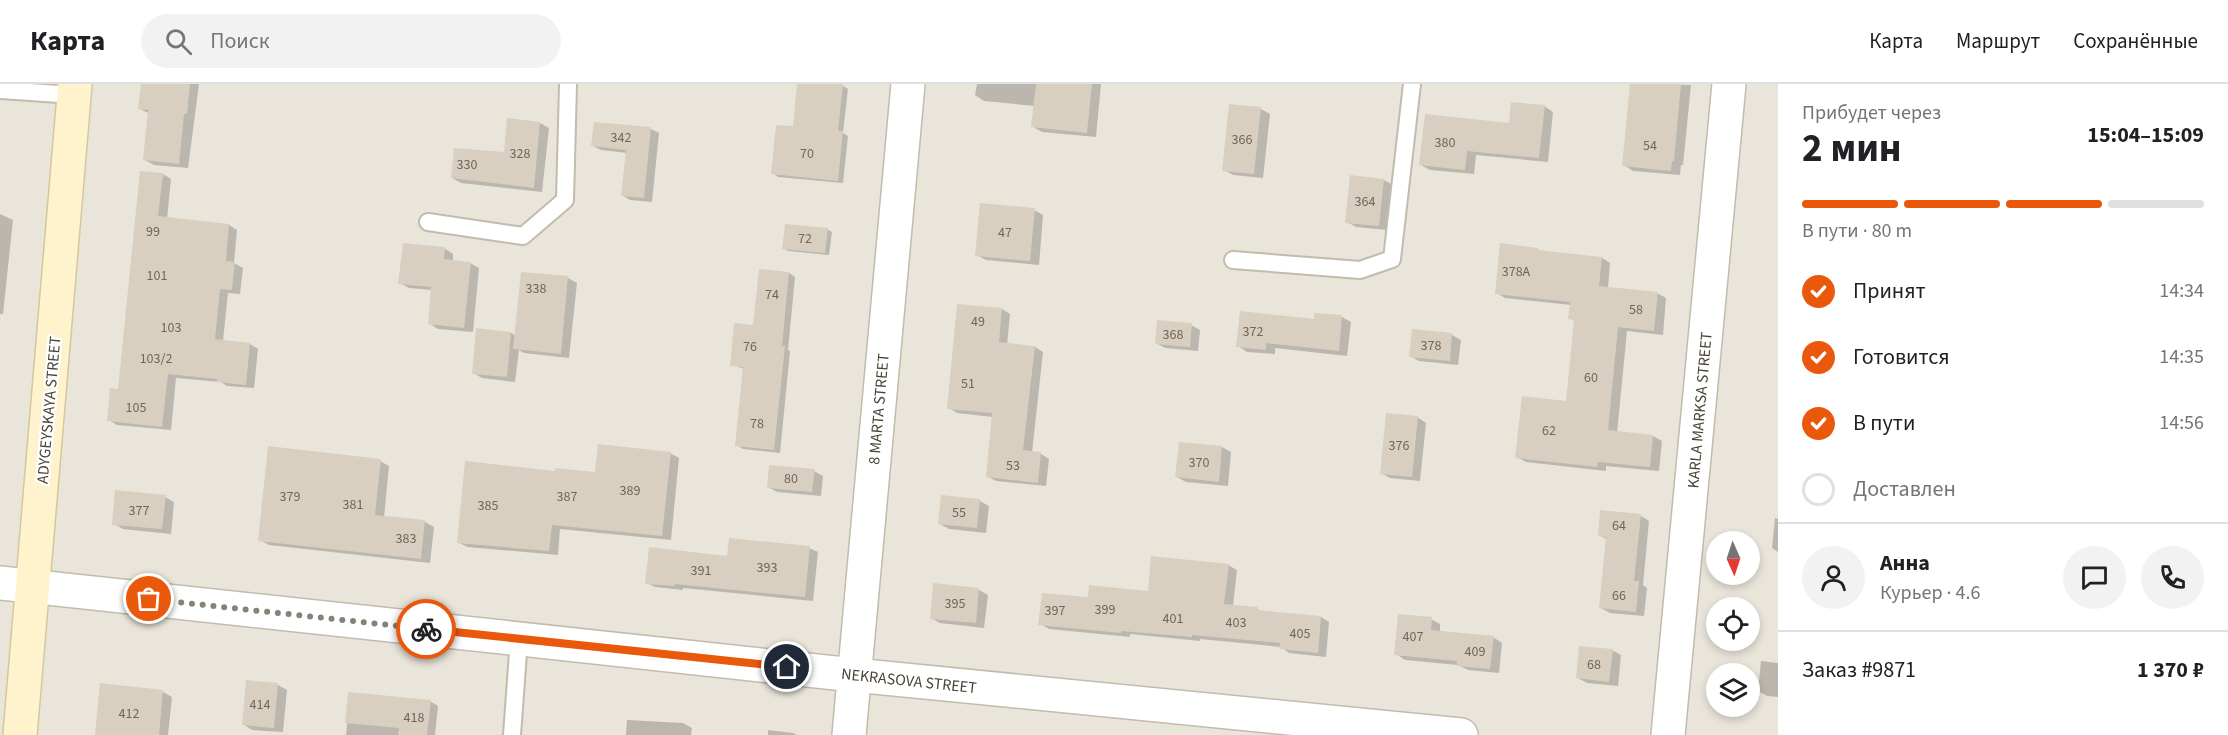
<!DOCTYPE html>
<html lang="ru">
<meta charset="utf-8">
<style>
body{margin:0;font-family:"Source Sans 3",sans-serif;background:#f2f2f2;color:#202124;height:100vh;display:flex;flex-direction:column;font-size:22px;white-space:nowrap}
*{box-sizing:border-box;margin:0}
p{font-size:20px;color:#757577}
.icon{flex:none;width:33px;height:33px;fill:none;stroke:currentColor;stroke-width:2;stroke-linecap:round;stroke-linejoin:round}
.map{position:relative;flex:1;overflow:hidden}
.sheet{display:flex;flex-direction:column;background:#fff;width:450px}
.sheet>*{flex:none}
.needle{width:39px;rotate:177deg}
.tools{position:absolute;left:1706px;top:447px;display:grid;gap:12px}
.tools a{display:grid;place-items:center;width:54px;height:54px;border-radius:50%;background:#fff;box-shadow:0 3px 9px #0003;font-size:30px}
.pin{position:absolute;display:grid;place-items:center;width:51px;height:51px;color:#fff;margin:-26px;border:3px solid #fff;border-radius:50%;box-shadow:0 2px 6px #0007}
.courier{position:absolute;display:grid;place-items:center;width:60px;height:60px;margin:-30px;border:4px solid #ea580c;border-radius:50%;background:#fff;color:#222;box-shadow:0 2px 8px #0007}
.summary em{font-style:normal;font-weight:700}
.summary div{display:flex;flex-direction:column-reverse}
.summary{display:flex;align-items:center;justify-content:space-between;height:102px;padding:0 24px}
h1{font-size:39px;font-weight:700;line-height:45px}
.bar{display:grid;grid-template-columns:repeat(4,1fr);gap:9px 6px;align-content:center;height:72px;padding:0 24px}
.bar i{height:8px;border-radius:4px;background:#e0e0e0}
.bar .active{background:#ea580c}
.bar p{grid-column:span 4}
.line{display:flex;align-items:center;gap:15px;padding:0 24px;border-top:2px solid #e0e0e0}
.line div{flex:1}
.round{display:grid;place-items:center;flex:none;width:63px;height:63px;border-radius:32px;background:#f2f2f2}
ol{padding:0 24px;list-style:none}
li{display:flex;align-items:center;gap:18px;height:66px}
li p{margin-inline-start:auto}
li .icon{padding:6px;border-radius:50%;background:#ea580c;color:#fff;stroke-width:4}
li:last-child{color:#757577}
li i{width:33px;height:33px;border:3px solid #e0e0e0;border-radius:50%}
header{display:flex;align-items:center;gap:36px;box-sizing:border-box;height:84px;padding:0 30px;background:#fff;border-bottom:2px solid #e0e0e0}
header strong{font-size:28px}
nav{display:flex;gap:33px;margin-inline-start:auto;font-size:21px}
.search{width:420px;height:54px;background:#f2f2f2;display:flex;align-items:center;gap:15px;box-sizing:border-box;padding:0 21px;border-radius:33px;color:#757577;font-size:22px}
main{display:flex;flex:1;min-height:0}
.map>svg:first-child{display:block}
.residential{fill:#eae5da;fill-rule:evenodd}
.shadow{fill:#0003}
.building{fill:#d8cfc1}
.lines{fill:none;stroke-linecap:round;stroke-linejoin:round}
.service-casing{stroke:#c2bbae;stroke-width:20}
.minor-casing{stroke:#c2bbae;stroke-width:36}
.secondary-casing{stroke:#d6c79b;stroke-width:36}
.service{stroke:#fff;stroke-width:16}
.minor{stroke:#fff;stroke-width:33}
.secondary{stroke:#fff3cd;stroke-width:33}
.done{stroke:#878178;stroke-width:6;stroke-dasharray:0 10.8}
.route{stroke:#ea580c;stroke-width:8}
.labels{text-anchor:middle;stroke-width:4.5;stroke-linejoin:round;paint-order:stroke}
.number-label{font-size:14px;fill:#6e675b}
.street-label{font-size:16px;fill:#4b4439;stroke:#fff}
</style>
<header>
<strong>Карта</strong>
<div class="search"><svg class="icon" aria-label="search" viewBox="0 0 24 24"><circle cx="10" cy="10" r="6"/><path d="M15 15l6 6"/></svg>Поиск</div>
<nav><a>Карта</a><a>Маршрут</a><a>Сохранённые</a></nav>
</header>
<main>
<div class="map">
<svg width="1778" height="651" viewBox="0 0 1778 651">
<rect width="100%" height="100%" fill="#f6f3ec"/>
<path class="residential" d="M0 0H1778V651H0ZM1716 458H1749V490H1716ZM1716 524H1749V556H1716ZM1716 590H1749V622H1716Z"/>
<path class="shadow" d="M143 0H199L188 84 154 81 145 76 150 30 140 25Z
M799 0H828L843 2 848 5 843 49 848 52 843 99 778 93 773 89 795 44Z
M977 0H1101L1096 53 1042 48 1033 43 1035 22 984 17 975 11Z
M1642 0 1691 1 1683 81H1681L1680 91 1633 87 1624 81Z
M1230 22 1261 25 1270 30 1263 94 1233 91 1224 86Z
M1544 22 1553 28 1548 78 1476 71 1474 90 1430 86 1421 81 1511 41Z
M540 39 549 44 542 108 461 99 452 94 505 69Z
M651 45 659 49 652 118 630 116 622 111 627 69 601 66 593 62Z
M163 90 171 95 167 135 229 141 237 146 234 179 243 184 240 210 228 209 223 257 250 260 258 265 254 304 227 302 221 298 176 294 171 346 117 341 109 336 120 307Z
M1384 96 1393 101 1388 146 1356 143 1347 138Z
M1034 126 1043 131 1039 181 986 176 977 171Z
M0 130 13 136 3 230H0Z
M827 145 832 148 829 171 788 167 784 164Z
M444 164 453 170V178L470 179 479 184 473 248 438 245 429 239 433 206 409 204 400 199Z
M1537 165 1543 169 1602 174 1610 179 1608 204 1657 209 1666 214 1663 251 1627 247 1617 349 1653 352 1662 357 1659 387 1606 382V387L1526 378 1517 373 1568 318 1576 238 1570 234 1571 221 1505 214 1497 209Z
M789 189 795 193 788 266 790 267 780 369 743 365 737 361 745 285 732 281Z
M568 194 577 199 569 274 524 269 519 266 515 298 482 294 473 289 511 249 516 252Z
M1002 225 1010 230 1007 261 1035 263 1043 268 1032 369 1041 370 1049 375 1046 402 996 397 987 392 993 333 957 329 949 324Z
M1342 233 1351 238 1347 272 1275 264V270L1247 268 1238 262 1315 237Z
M1191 241 1200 246 1198 267 1165 264 1156 259Z
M1452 251 1461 256 1458 281 1419 277 1410 272Z
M1417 333 1426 339 1420 397 1390 394 1381 389Z
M1180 359 1222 363 1231 368 1228 402 1186 398 1177 393Z
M670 369 679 374 671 456 560 445 558 471 467 463 458 458 556 388 596 390Z
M380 377 389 382 384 434 425 438 434 443 430 479 269 461 260 456Z
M814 387 823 392 821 412 777 408 768 403Z
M165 413 174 418 171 450 123 445 114 440Z
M980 417 989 422 986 449 949 445 940 440Z
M1641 432 1649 437 1643 501 1647 504 1644 532 1610 529 1601 524 1608 456 1599 451Z
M1775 434 1778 435V468L1772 464Z
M809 464 818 468 813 517 683 504V506L655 503 647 499 729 474Z
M1228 481 1237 486 1233 522 1257 525 1263 528 1321 533 1329 538 1326 573 1289 569 1281 563 1200 555V557L1130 550V553L1049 545 1040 540 1089 515 1149 509Z
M979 506 988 511 984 544 940 539 931 534Z
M1431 535 1440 540V548L1493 553 1502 559 1499 589 1468 586 1458 581 1405 576 1396 570Z
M1612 566 1621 571 1618 602 1587 599 1578 594Z
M1761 577 1778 579V613L1767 612 1758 607Z
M278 601 287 606 283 648 252 646 243 640Z
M163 608 172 613 168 651H97Z
M350 610 430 617 438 622 435 651H346Z
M627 636 683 639 692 644 691 651H626Z
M768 646 793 649 797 651H768Z"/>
<path class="building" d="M141 0H190L187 30H184L179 80 143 76 148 26 138 25Z
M797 0H843L838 47H843L838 97 771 90 776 41 793 42Z
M1036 0H1092L1087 49 1031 43Z
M1630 0H1681L1674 77H1672L1671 87 1622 82Z
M1511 18 1545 21 1539 74 1467 67 1465 86 1419 81 1425 30 1509 39Z
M1229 20 1261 23 1254 90 1222 87Z
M507 34 540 38 534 104 451 94 454 64 504 68Z
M594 38 651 43 644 114 621 112 626 66 591 62Z
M140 87 163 89 158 132 229 140 226 177 235 178 232 206 220 205 215 255 250 259 246 301 217 298V295L168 290 162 343 107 337 110 304 118 305Z
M1350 91 1384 95 1379 142 1345 139Z
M980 119 1035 124 1030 177 975 172Z
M785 140 828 144 825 169 782 165Z
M403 159 445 163 444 175 471 178 464 244 428 240 431 203 398 200Z
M1500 159 1538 164 1537 166 1602 173 1599 202 1658 208 1654 247 1618 243 1608 346 1653 351 1650 383 1598 378 1597 383 1515 374 1522 312 1566 317 1574 236 1568 235 1570 218 1495 210Z
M759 185 789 188 782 262H785L774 366 735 362 743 283 730 282 734 239 753 241Z
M521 188 568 192 561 270 513 265Z
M957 220 1002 224 999 258 1035 262 1023 366 1041 368 1038 399 986 393 992 329 947 325Z
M1240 227 1314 235V229L1342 231 1339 267 1266 259V266L1236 263Z
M1157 236 1192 239 1190 263 1155 260Z
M476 244 511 248 507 293 472 290Z
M1412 245 1452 249 1450 277 1409 273Z
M1386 329 1418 332 1412 393 1380 390Z
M1179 358 1222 362 1219 398 1175 393Z
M598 360 671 368 662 452 552 441 549 467 457 459 465 377 555 387V384L595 388Z
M268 362 381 375 375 431 425 436 421 475 258 457Z
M769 381 815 385 812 408 767 404Z
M115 406 166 411 162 445 112 441Z
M941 411 980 415 977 444 938 440Z
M1600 426 1641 430 1634 497H1639L1636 528 1599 524 1606 453 1598 452Z
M729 454 810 462 805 513 675 500V502L645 500 649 463 727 472Z
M1151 472 1229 480 1224 520 1258 523 1257 526 1321 532 1318 569 1279 565 1280 559 1192 551V553L1122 547 1121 549 1038 541 1042 509 1088 513 1089 501 1148 507Z
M933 499 979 504 976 539 930 535Z
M1398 530 1432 533 1431 546 1494 552 1490 585 1457 582V577L1394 571Z
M1579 562 1613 565 1609 598 1576 594Z
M246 596 278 599 274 644 242 641Z
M100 599 163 606 159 651H95Z
M348 608 431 616 427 651H398L399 644 345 639Z"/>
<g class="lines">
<g class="service-casing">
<path id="service" d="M0 6 74 11
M428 138 523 152 565 116 568 0
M1233 176 1360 186 1392 175 1412 0
M512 651 519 555"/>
</g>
<g class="minor-casing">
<path id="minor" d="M0 499 854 591 1461 651
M849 651 908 0
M1668 651 1729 0"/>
</g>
<g class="secondary-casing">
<path id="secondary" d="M20 651 75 0"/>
</g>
<use href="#service" class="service"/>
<use href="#minor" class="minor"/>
<use href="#secondary" class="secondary"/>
</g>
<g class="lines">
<path class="done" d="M149 515 426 545"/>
<path class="route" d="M426 545 787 583"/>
</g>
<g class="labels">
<g class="number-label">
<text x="621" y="58">342</text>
<text x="1242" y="60">366</text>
<text x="1445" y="63">380</text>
<text x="1650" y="66">54</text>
<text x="520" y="74">328</text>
<text x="807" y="74">70</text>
<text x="467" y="85">330</text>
<text x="1365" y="122">364</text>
<text x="153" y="152">99</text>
<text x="1005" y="153">47</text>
<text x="805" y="159">72</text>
<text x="1516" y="192">378А</text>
<text x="157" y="196">101</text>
<text x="536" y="209">338</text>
<text x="772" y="215">74</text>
<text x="1636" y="230">58</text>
<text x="978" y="242">49</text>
<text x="171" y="248">103</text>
<text x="1253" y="252">372</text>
<text x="1173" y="255">368</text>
<text x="1431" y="266">378</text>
<text x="750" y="267">76</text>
<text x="156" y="279">103/2</text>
<text x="1591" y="298">60</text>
<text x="968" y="304">51</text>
<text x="136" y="328">105</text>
<text x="757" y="344">78</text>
<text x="1549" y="351">62</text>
<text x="1399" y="366">376</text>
<text x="1199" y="383">370</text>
<text x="1013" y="386">53</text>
<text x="791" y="399">80</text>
<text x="630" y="411">389</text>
<text x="290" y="417">379</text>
<text x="567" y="417">387</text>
<text x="353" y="425">381</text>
<text x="488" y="426">385</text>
<text x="139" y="431">377</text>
<text x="959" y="433">55</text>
<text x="1619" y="446">64</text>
<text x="406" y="459">383</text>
<text x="767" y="488">393</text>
<text x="701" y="491">391</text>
<text x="1619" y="516">66</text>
<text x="955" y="524">395</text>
<text x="1105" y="530">399</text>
<text x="1055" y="531">397</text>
<text x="1173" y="539">401</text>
<text x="1236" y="543">403</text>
<text x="1300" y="554">405</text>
<text x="1413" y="557">407</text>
<text x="1475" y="572">409</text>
<text x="1594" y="585">68</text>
<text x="260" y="625">414</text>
<text x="129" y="634">412</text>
<text x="414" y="638">418</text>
</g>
<g class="street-label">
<text transform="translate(878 325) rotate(-85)" y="6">8 MARTA STREET</text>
<text transform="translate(48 326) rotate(-85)" y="6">ADYGEYSKAYA STREET</text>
<text transform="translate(1699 326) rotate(-85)" y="6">KARLA MARKSA STREET</text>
<text transform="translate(909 596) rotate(6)" y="6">NEKRASOVA STREET</text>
</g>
</g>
</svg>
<div class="tools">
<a><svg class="needle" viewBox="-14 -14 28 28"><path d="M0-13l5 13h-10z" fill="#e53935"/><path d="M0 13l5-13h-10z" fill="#757577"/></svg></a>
<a><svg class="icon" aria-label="locate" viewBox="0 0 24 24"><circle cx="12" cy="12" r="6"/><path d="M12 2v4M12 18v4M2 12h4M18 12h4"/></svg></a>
<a><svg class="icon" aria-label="layers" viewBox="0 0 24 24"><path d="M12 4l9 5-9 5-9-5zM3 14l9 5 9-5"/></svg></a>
</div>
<div class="pin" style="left:149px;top:515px;background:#ea580c"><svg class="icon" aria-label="bag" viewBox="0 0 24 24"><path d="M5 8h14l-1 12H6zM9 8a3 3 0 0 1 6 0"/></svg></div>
<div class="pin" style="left:787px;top:583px;background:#1f2937"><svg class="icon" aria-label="home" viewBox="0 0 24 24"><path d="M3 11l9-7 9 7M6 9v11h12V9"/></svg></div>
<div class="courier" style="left:426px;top:545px"><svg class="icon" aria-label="bike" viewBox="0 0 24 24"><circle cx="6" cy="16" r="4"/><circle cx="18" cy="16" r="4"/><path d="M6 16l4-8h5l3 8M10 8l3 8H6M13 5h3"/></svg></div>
</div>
<section class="sheet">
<div class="summary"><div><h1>2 мин</h1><p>Прибудет через</p></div><em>15:04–15:09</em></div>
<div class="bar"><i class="active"></i><i class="active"></i><i class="active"></i><i></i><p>В пути · 80 m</p></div>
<ol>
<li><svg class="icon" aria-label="check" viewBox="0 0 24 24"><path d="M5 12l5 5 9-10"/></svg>Принят<p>14:34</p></li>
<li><svg class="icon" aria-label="check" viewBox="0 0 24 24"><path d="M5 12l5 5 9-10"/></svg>Готовится<p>14:35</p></li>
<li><svg class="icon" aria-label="check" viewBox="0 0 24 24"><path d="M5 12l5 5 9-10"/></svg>В пути<p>14:56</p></li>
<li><i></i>Доставлен</li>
</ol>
<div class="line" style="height:108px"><a class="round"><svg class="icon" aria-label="person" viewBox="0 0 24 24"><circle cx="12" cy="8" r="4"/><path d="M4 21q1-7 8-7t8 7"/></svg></a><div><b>Анна</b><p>Курьер · 4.6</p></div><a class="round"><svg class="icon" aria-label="chat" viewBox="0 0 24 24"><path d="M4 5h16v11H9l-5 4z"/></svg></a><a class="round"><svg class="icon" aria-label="phone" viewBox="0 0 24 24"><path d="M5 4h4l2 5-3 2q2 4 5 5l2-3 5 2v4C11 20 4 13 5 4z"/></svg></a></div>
<div class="line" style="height:78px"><div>Заказ #9871</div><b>1 370 ₽</b></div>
</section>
</main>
